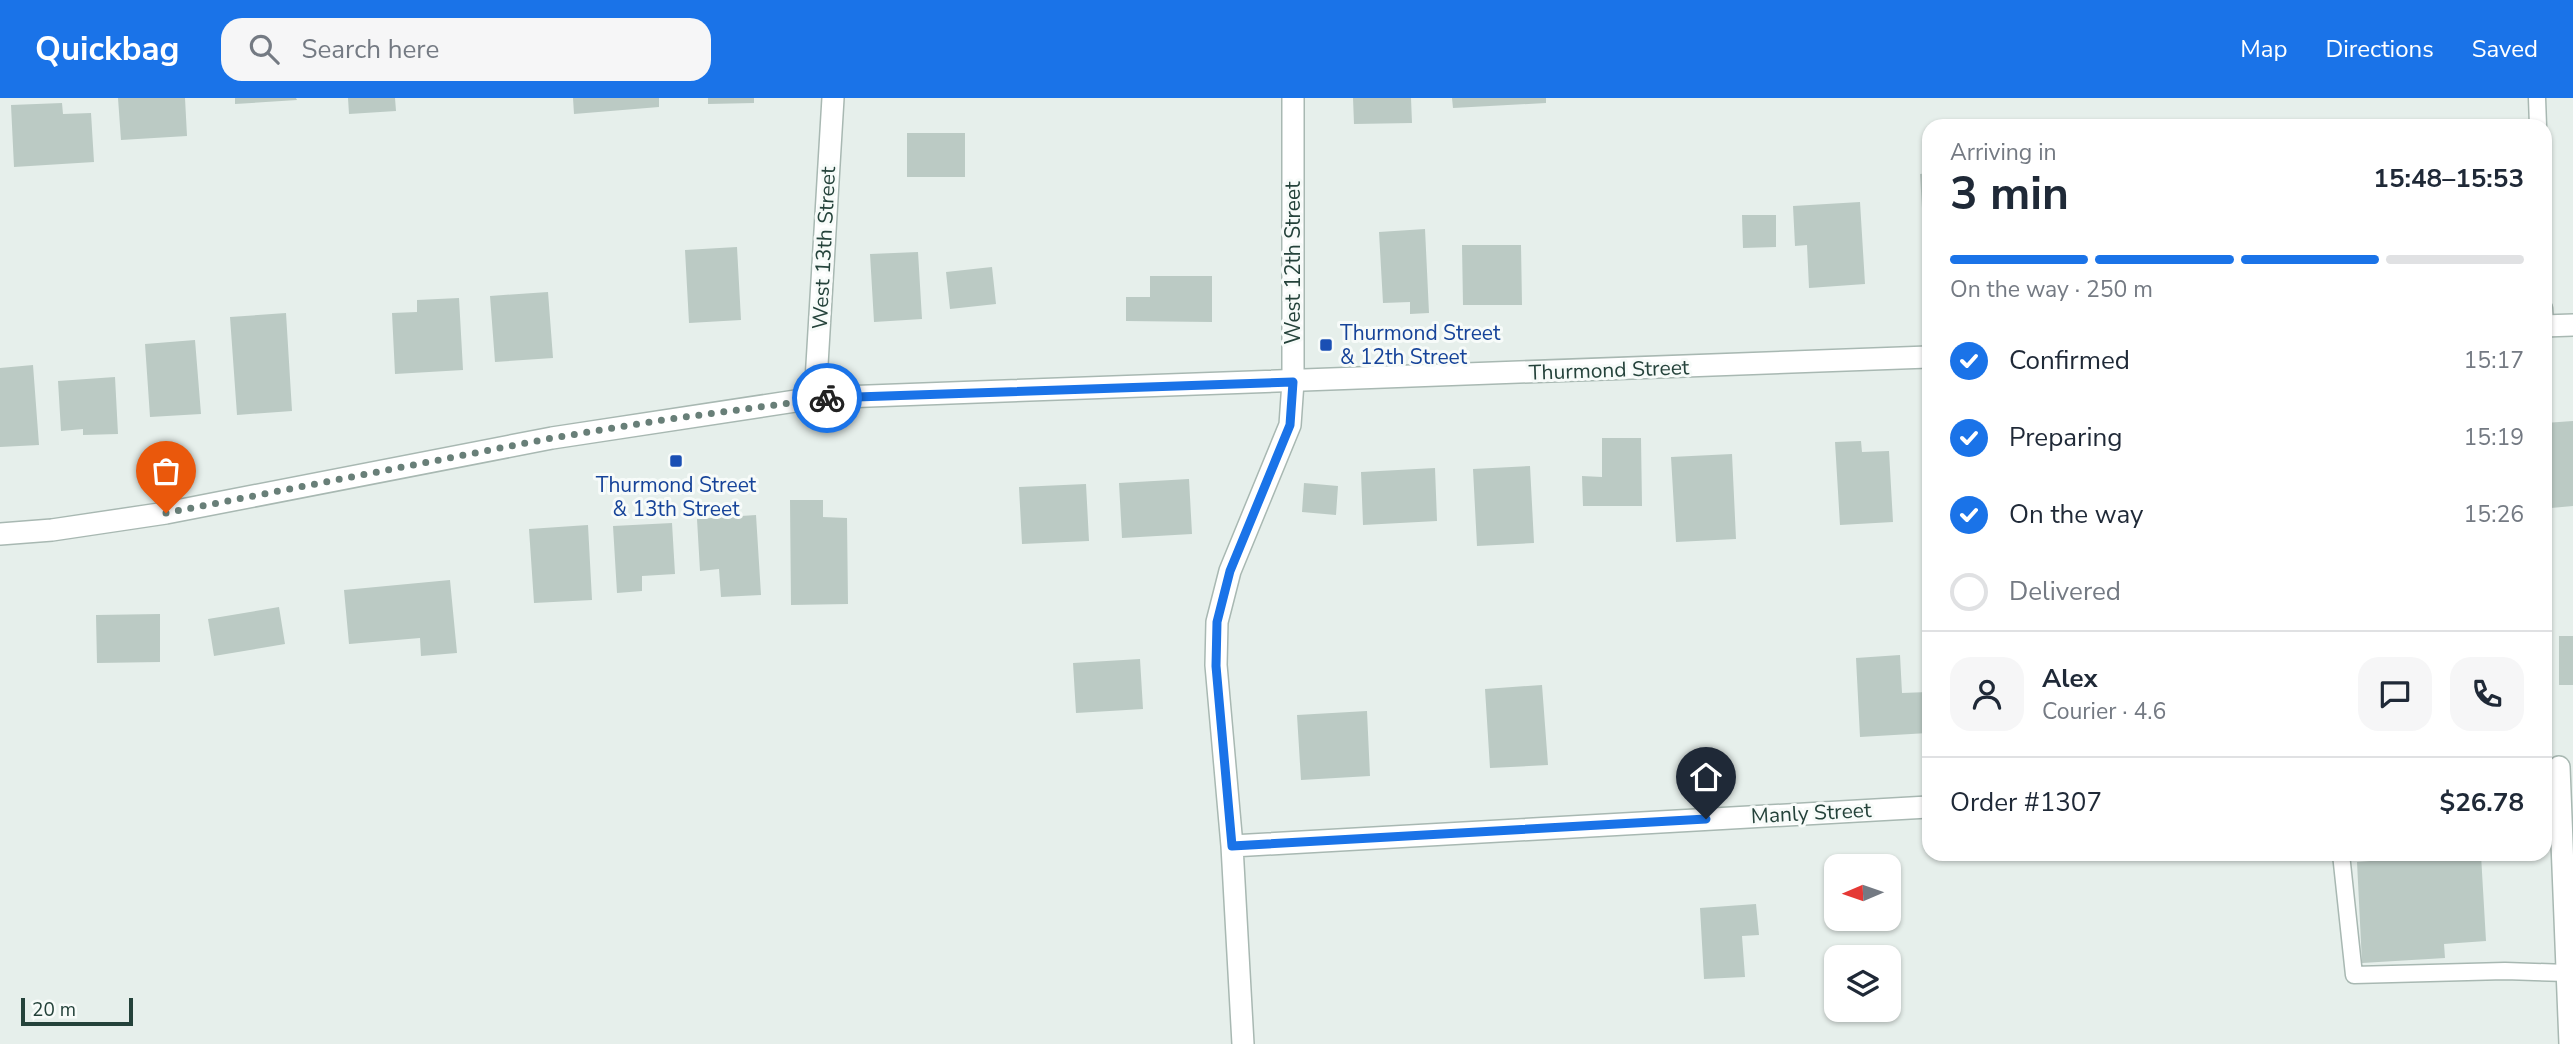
<!DOCTYPE html>
<meta charset="utf-8">
<style>
body{margin:0;font-family:"Nunito Sans",sans-serif;background:#f6f6f7;color:#1f2937;height:100vh;display:flex;flex-direction:column;font-size:26px;white-space:nowrap}
*{box-sizing:border-box;margin:0}
p{font-size:23px;color:#747a83}
.icon{flex:none;width:38px;height:38px;fill:none;stroke:currentColor;stroke-width:2;stroke-linecap:round;stroke-linejoin:round}
.map{position:relative;flex:1;overflow:hidden}
.details{position:absolute;left:1922px;top:21px;width:630px;height:742px;display:flex;flex-direction:column;background:#fff;border-radius:21px;box-shadow:0 2px 5px #0004}
.details>*{flex:none}
.needle{width:46px;rotate:268deg}
.fabs{position:absolute;left:1824px;top:756px;display:grid;gap:14px}
.fabs a{display:grid;place-items:center;width:77px;height:77px;border-radius:14px;background:#fff;box-shadow:0 2px 5px #0004;font-size:35px}
.scale{position:absolute;left:21px;bottom:18px;width:112px;box-sizing:border-box;padding-left:7px;border:4px solid #24423a;border-top:0;font-size:19px;line-height:24px;white-space:nowrap;color:#24423a;-webkit-text-stroke:5px #f7fbf9;paint-order:stroke}
.pin{position:absolute;display:grid;place-items:center;width:60px;height:60px;color:#fff;margin:-72px -30px;border-radius:50% 50% 50% 0;rotate:-45deg;box-shadow:0 0 7px #0007}
.pin .icon{rotate:45deg}
.courier{position:absolute;display:grid;place-items:center;width:70px;height:70px;margin:-35px;border:5px solid #1a73e8;border-radius:50%;background:#fff;color:#222;box-shadow:0 2px 9px #0007}
.headline em{font-style:normal;font-weight:700}
.headline div{display:flex;flex-direction:column-reverse}
.headline{display:flex;align-items:center;justify-content:space-between;height:119px;padding:0 28px}
h1{font-size:46px;font-weight:700;line-height:52px}
.bar{display:grid;grid-template-columns:repeat(4,1fr);gap:10px 7px;align-content:center;height:84px;padding:0 28px}
.bar i{height:9px;border-radius:5px;background:#e0e1e3}
.bar .active{background:#1a73e8}
.bar p{grid-column:span 4}
.line{display:flex;align-items:center;gap:18px;padding:0 28px;border-top:2px solid #e0e1e3}
.line div{flex:1}
.round{display:grid;place-items:center;flex:none;width:74px;height:74px;border-radius:21px;background:#f6f6f7}
ol{padding:0 28px;list-style:none}
li{display:flex;align-items:center;gap:21px;height:77px}
li p{margin-inline-start:auto}
li .icon{padding:7px;border-radius:50%;background:#1a73e8;color:#fff;stroke-width:4}
li:last-child{color:#747a83}
li i{width:38px;height:38px;border:4px solid #e0e1e3;border-radius:50%}
header{display:flex;align-items:center;gap:42px;box-sizing:border-box;height:98px;padding:0 35px;background:#1a73e8;color:#fff}
header strong{font-size:33px}
nav{display:flex;gap:38px;margin-inline-start:auto;font-size:24px}
.search{width:490px;height:63px;background:#f6f6f7;display:flex;align-items:center;gap:18px;box-sizing:border-box;padding:0 24px;border-radius:21px;color:#747a83;font-size:26px}
.map>svg:first-child{display:block}
.building{fill:#bbcac4}
.lines{fill:none;stroke-linecap:round;stroke-linejoin:round}
.service-casing{stroke:#a8b8b2;stroke-width:19}
.minor-casing{stroke:#a8b8b2;stroke-width:24}
.tertiary-casing{stroke:#a8b8b2;stroke-width:24}
.service{stroke:#fff;stroke-width:16}
.minor{stroke:#fff;stroke-width:21}
.tertiary{stroke:#fff;stroke-width:21}
.done{stroke:#687f78;stroke-width:7;stroke-dasharray:0 12.6}
.route{stroke:#1a73e8;stroke-width:9}
.transit-dot{fill:#1a4fb4;stroke:#f7fbf9;stroke-width:2.5}
.labels{text-anchor:middle;stroke-width:6;stroke-linejoin:round;paint-order:stroke}
.street-label{font-size:21px;fill:#24423a;stroke:#f7fbf9}
.transit-label{font-size:21px;fill:#164399;stroke:#f7fbf9;text-anchor:start}
</style>
<header>
<strong>Quickbag</strong>
<div class="search"><svg class="icon" aria-label="search" viewBox="0 0 24 24"><circle cx="10" cy="10" r="6"/><path d="M15 15l6 6"/></svg>Search here</div>
<nav><a>Map</a><a>Directions</a><a>Saved</a></nav>
</header>
<div class="map">
<svg width="2573" height="946" viewBox="0 0 2573 946">
<rect width="100%" height="100%" fill="#e6efeb"/>
<path class="building" d="M118 0H185L187 38 121 42Z
M235 0H296L297 2 235 6Z
M348 0H395L396 13 349 16Z
M573 0H659V9L574 16Z
M708 0H754V5L708 6Z
M1353 0H1411L1412 25 1354 26Z
M1452 0H1546V5L1453 10Z
M62 5 63 16 91 15 94 64 14 69 11 7Z
M907 35H965V79H907Z
M1928 75V178H1926L1920 76Z
M1860 104 1865 186 1809 190 1807 147 1795 148 1793 108Z
M1742 117H1776V149L1743 150Z
M1425 131 1429 215 1410 216V204L1383 205 1379 134Z
M1462 147H1521L1522 207H1463Z
M737 149 741 222 689 225 685 152Z
M918 154 922 221 874 224 870 156Z
M992 169 996 206 950 211 946 174Z
M1150 178H1212V224L1126 223V199H1150Z
M548 194 553 260 495 264 490 198Z
M459 200 463 272 395 276 392 215 417 214V202Z
M286 215 292 313 237 317 230 219Z
M195 242 201 316 150 319 145 246Z
M33 267 39 347 0 349V270Z
M115 279 118 336 83 337V331L61 333 58 283Z
M2573 323V408L2551 410 2545 325Z
M1602 340H1641L1642 408H1583L1582 378 1602 379Z
M1861 343 1862 354 1889 353 1893 424 1840 427 1835 344Z
M1732 356 1736 441 1676 444 1671 359Z
M1530 368 1534 445 1477 448 1473 371Z
M1435 370 1437 423 1363 427 1361 374Z
M1189 381 1192 436 1122 440 1119 385Z
M1304 385 1338 388 1336 417 1302 414Z
M1086 386 1089 443 1022 446 1019 389Z
M790 402H823V419L847 420 848 506 791 507Z
M756 417 761 497 721 499 719 471 700 473 697 421Z
M672 425 675 476 642 478V493L617 495 613 428Z
M588 427 592 502 534 505 529 431Z
M450 482 457 555 421 558 420 540 349 546 344 492Z
M279 509 285 546 214 558 208 521Z
M160 516V564L97 565 96 517Z
M2559 538H2573V587H2559Z
M1900 557 1902 595 1928 594V635L1860 639 1856 560Z
M1140 561 1143 611 1076 615 1073 565Z
M1542 587 1548 667 1490 670 1485 591Z
M1367 613 1370 678 1301 682 1297 617Z
M2395 756H2440V759L2481 757 2486 843 2444 846 2445 860 2362 865 2357 764 2396 761Z
M1756 806 1759 837 1742 838 1745 879 1704 881 1700 810Z"/>
<g class="lines">
<g class="service-casing">
<path id="service" d="M2537 0 2538 28
M2544 210 2545 228
M2341 756 2354 877 2505 873 2567 875"/>
</g>
<g class="minor-casing">
<path id="minor" d="M815 300 833 0
M2559 669 2570 946
M1232 748 1928 709
M1243 946 1232 748 1216 567 1217 524 1230 473 1290 327 1293 284V0"/>
</g>
<g class="tertiary-casing">
<path id="tertiary" d="M2544 228 2573 227
M0 436 52 432 166 415 552 340 815 300 1928 259"/>
</g>
<use href="#service" class="service"/>
<use href="#minor" class="minor"/>
<use href="#tertiary" class="tertiary"/>
</g>
<g class="lines">
<path class="done" d="M166 415 552 340 663 322 827 300"/>
<path class="route" d="M827 300 1293 284 1290 327 1230 473 1217 524 1216 568 1232 748 1706 721"/>
</g>
<g class="transit-dot">
<rect x="1319" y="240" width="14" height="14" rx="3.5"/>
<rect x="669" y="356" width="14" height="14" rx="3.5"/>
</g>
<g class="labels">
<g class="street-label">
<text transform="translate(824 150) rotate(-87)" y="7">West 13th Street</text>
<text transform="translate(1293 165) rotate(-90)" y="7">West 12th Street</text>
<text transform="translate(1609 272) rotate(-2)" y="7">Thurmond Street</text>
<text transform="translate(1811 715) rotate(-3)" y="7">Manly Street</text>
</g>
<g class="transit-label">
<text x="1340" y="242">Thurmond Street<tspan x="1340" dy="24">&amp; 12th Street</tspan></text>
<text x="676" y="394" text-anchor="middle">Thurmond Street<tspan x="676" dy="24">&amp; 13th Street</tspan></text>
</g>
</g>
</svg>
<div class="fabs">
<a><svg class="needle" viewBox="-14 -14 28 28"><path d="M0-13l5 13h-10z" fill="#e53935"/><path d="M0 13l5-13h-10z" fill="#747a83"/></svg></a>
<a><svg class="icon" aria-label="layers" viewBox="0 0 24 24"><path d="M12 4l9 5-9 5-9-5zM3 14l9 5 9-5"/></svg></a>
</div>
<div class="scale">20 m</div>
<div class="pin" style="left:166px;top:415px;background:#ea580c"><svg class="icon" aria-label="bag" viewBox="0 0 24 24"><path d="M5 8h14l-1 12H6zM9 8a3 3 0 0 1 6 0"/></svg></div>
<div class="pin" style="left:1706px;top:721px;background:#1f2937"><svg class="icon" aria-label="home" viewBox="0 0 24 24"><path d="M3 11l9-7 9 7M6 9v11h12V9"/></svg></div>
<div class="courier" style="left:827px;top:300px"><svg class="icon" aria-label="bike" viewBox="0 0 24 24"><circle cx="6" cy="16" r="4"/><circle cx="18" cy="16" r="4"/><path d="M6 16l4-8h5l3 8M10 8l3 8H6M13 5h3"/></svg></div>
<section class="details">
<div class="headline"><div><h1>3 min</h1><p>Arriving in</p></div><em>15:48–15:53</em></div>
<div class="bar"><i class="active"></i><i class="active"></i><i class="active"></i><i></i><p>On the way · 250 m</p></div>
<ol>
<li><svg class="icon" aria-label="check" viewBox="0 0 24 24"><path d="M5 12l5 5 9-10"/></svg>Confirmed<p>15:17</p></li>
<li><svg class="icon" aria-label="check" viewBox="0 0 24 24"><path d="M5 12l5 5 9-10"/></svg>Preparing<p>15:19</p></li>
<li><svg class="icon" aria-label="check" viewBox="0 0 24 24"><path d="M5 12l5 5 9-10"/></svg>On the way<p>15:26</p></li>
<li><i></i>Delivered</li>
</ol>
<div class="line" style="height:126px"><a class="round"><svg class="icon" aria-label="person" viewBox="0 0 24 24"><circle cx="12" cy="8" r="4"/><path d="M4 21q1-7 8-7t8 7"/></svg></a><div><b>Alex</b><p>Courier · 4.6</p></div><a class="round"><svg class="icon" aria-label="chat" viewBox="0 0 24 24"><path d="M4 5h16v11H9l-5 4z"/></svg></a><a class="round"><svg class="icon" aria-label="phone" viewBox="0 0 24 24"><path d="M5 4h4l2 5-3 2q2 4 5 5l2-3 5 2v4C11 20 4 13 5 4z"/></svg></a></div>
<div class="line" style="height:91px"><div>Order #1307</div><b>$26.78</b></div>
</section>
</div>
